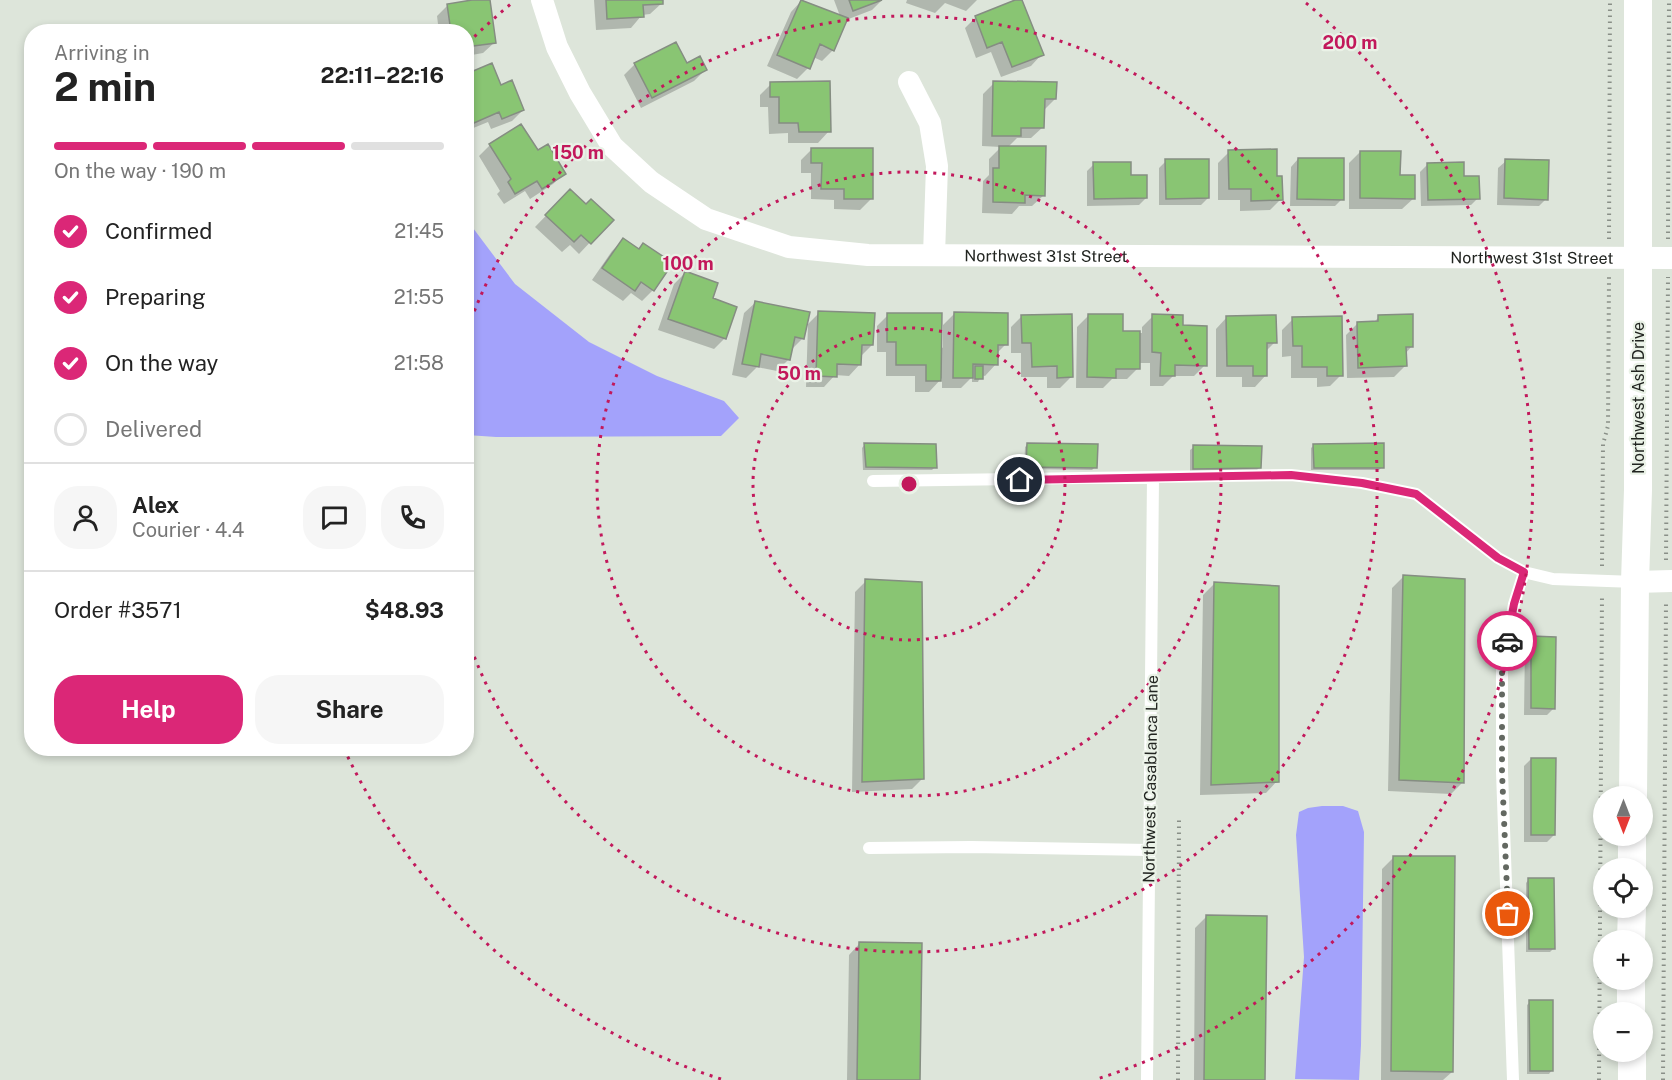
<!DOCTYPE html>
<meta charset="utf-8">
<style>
body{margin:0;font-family:"Public Sans",sans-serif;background:#f6f6f6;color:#222;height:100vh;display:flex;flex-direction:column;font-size:22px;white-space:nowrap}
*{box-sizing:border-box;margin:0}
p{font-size:20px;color:#767676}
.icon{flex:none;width:33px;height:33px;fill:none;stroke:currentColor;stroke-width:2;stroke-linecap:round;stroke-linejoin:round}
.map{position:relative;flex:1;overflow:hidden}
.drawer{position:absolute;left:24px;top:24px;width:450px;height:732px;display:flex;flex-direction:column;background:#fff;border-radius:24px;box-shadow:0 3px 9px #0003}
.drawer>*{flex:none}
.needle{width:39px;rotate:180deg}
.fabs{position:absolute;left:1593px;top:786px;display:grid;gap:12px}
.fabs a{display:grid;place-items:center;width:60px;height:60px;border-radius:50%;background:#fff;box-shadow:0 3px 9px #0003;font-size:30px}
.pin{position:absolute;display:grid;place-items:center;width:51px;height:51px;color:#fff;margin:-26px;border:3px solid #fff;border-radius:50%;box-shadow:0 2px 6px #0007}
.courier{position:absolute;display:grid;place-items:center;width:60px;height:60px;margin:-30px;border:4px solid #db2777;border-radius:50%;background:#fff;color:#222;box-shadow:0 2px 8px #0007}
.head em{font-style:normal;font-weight:700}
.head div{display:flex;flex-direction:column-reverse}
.head{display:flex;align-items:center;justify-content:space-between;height:102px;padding:0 30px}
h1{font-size:39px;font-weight:700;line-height:45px}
.bar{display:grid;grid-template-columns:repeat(4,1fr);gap:9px 6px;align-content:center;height:72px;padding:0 30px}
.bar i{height:8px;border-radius:4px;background:#e0e0e0}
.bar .active{background:#db2777}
.bar p{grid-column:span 4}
.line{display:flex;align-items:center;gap:15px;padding:0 30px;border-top:2px solid #e0e0e0}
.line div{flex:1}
.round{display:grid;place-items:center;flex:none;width:63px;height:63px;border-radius:24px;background:#f6f6f6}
ol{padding:0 30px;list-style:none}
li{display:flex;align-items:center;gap:18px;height:66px}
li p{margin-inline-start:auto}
li .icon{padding:6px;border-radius:50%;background:#db2777;color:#fff;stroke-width:4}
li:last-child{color:#767676}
li i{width:33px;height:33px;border:3px solid #e0e0e0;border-radius:50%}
.primary-button{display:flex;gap:12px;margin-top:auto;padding:12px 30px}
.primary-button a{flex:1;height:69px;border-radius:24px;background:#db2777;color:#fff;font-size:24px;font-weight:700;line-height:69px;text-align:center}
.primary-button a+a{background:#f6f6f6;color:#222}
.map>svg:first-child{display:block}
.water{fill:#a3a2fb}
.shadow{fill:#0003}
.building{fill:#89c573;stroke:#858d82;stroke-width:1.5}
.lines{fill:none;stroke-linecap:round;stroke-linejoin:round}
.path{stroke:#898f87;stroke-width:4;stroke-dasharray:1.5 4.5;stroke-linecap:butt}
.service{stroke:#fff;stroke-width:12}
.minor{stroke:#fff;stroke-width:22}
.tertiary{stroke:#fff;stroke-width:28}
.done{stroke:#636861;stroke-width:6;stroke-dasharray:0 10.8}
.route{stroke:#db2777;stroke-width:8}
.ring{fill:none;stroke:#c2185b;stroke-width:3;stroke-dasharray:3 6}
.labels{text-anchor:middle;stroke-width:4.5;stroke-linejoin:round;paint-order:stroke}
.street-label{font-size:16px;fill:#212420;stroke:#eaf2e7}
.centre{fill:#c2185b;stroke:#eaf2e7;stroke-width:3}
.ring-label{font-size:18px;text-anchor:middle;font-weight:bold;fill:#c2185b;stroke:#eaf2e7;stroke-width:4.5;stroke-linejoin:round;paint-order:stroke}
</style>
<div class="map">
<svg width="1672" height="1080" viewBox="0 0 1672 1080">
<rect width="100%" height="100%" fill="#dde5da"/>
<path class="water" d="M467 220 515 284 589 342 657 376 724 401 739 418 721 436 496 437 467 435Z
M1322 806H1343L1358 811 1364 832 1361 1045 1359 1080 1295 1079 1304 957 1296 835 1299 812 1308 808Z"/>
<path class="shadow" d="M482 0H488L495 42 483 53 466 56V32H439L437 16 448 5Z
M594 0H661L662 3 650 14 642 15 631 28 596 30Z
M802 0 840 16 834 0H882L872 10 846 20 833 50 822 61 813 57 808 68 797 79 767 66 791 12Z
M907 0H977L966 11 945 3 935 13 906 3Z
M1021 0 1042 54 1031 66 1001 77 991 52 976 58 965 28 976 17Z
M635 64 687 65 705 70 694 81 641 108 624 75Z
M466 76 500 87 523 110 512 121 491 129 488 122 466 131Z
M994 83 1055 99 1043 111V127L1031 138H1017L1008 147 1044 195 1032 206H1019L1012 214 982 213 983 181 989 175V159L1001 147 982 146 983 94Z
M771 84 829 131 818 143H788V133L769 134 768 107H760V95Z
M490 145 537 152 564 173 553 184 530 199 525 191 504 204 497 194 500 191 479 156Z
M812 149 871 199 860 210 834 209V200L811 199V173H801V160Z
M1229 152 1276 177 1281 199 1270 210 1240 211V200H1218V163Z
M1360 152 1399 177 1414 198 1402 209H1349V163Z
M1298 159 1342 199 1335 206H1290L1291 167Z
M1166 161 1208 198 1201 205H1159V168Z
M1506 161 1546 199 1539 206 1497 205 1498 168Z
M1094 164 1130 176 1146 198 1139 205 1087 206V171Z
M1428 164 1462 178 1478 198 1471 205 1421 206 1420 172Z
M570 191 586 206 611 220 579 254 570 245 562 252 535 227Z
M623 240 653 290 642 301 631 293 623 301 592 280 612 251Z
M685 273 711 299 725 338 714 349 658 330 674 284Z
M756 302 803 338 791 350 789 359 777 371 757 367 746 378 732 375 744 313Z
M819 313 872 345 860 357V364L849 376 835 375 824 387H806L808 324Z
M954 314 1006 344 996 354V364L985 376 981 375 978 382H972V377L961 388H942V378L929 392H915V376H886V352H877V326L888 315 943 348V325Z
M1022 316 1071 377 1060 388H1047V377H1021V353H1011V327Z
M1088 316 1121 333H1142V327L1153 316 1182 327 1205 365 1194 376H1173L1163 386H1150V363H1138V368L1127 379H1112L1103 388H1076L1077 327Z
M1227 317 1275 342 1265 352 1266 375 1255 387H1242V377H1216V329Z
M1379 317 1412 346 1405 354V366L1394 377 1347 378 1346 335 1357 324 1373 323Z
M1293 319 1341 375 1330 386 1317 387V378H1291V356L1282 357V330Z
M865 444 935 467 932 470H863L862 448Z
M1028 444 1095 467 1092 470 1024 469 1025 447Z
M1314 445 1382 467 1379 470H1311V448Z
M1194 447 1260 467 1257 470 1190 471V450Z
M1403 577 1462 783 1451 794 1388 791 1392 588Z
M866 581 923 778 912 789 852 792 855 592Z
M1214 584 1277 781 1266 793 1200 795 1203 595Z
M1532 638 1554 708 1547 715H1524L1525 645Z
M1531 759 1554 835 1547 842H1524V766Z
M1393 858 1452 1072 1443 1080H1381L1382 869Z
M1529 879 1553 949 1550 952H1526V883Z
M1206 917 1264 1080H1194L1195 928Z
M860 943 919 1080H847L849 955Z
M1530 1002 1552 1070 1549 1074H1527V1005Z"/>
<path class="building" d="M472 0H490L496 43 466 47V32H451L447 4Z
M606 0H663V4L643 5 644 17 607 19Z
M801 0 848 18 834 51 820 44 810 69 777 55Z
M849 0H882L853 11Z
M1015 0H1022L1044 55 1012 67 1002 42 987 48 975 16Z
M676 42 687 63 700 56 707 70 652 98 634 63Z
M492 63 501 85 512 80 524 110 502 119 499 112 474 123 466 104V74Z
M830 81 831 132H799L798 123H779V97H770V82Z
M993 81 1057 82 1056 99H1045L1044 128H1021V136H992Z
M521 124 538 150 548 144 566 174 542 189 537 181 515 194 508 182 511 179 489 144Z
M999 146H1046L1045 196 1025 195V203L993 202V168H999Z
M811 148H873V199H844V189H821L822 163H811Z
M1277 149V176H1282L1283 200 1251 201V189H1229L1228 150Z
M1360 151H1401L1400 175H1415V199L1360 198Z
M1298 158H1344V200L1297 199Z
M1165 159H1209V198L1166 199Z
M1505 159 1549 160 1548 200 1504 198Z
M1093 162H1131V175H1147V198L1094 199Z
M1464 162V176H1479L1480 199 1428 200 1427 163Z
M570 189 586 204 591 199 614 220 591 244 581 235 574 242 545 215Z
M623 238 639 249 643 243 673 263 654 291 641 282 635 291 602 268Z
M685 271 718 283 713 298 737 307 726 339 668 319Z
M755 301 810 312 804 339 795 337 790 360 761 354 759 367 742 364Z
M818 311 875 313 873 345H862L861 365 837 364V377L816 376Z
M954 312 1008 313V345H998V365L973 364V378H953Z
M887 313H942L941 381H926V365H896V342H887Z
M1072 314 1073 377 1057 378V366L1032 367 1031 343H1022L1021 315Z
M1088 314H1123V331H1140V369H1116V378L1087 377Z
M1152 314 1183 315V325L1207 326V366L1175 365V376H1160L1161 353 1152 352Z
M1413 314V347H1406L1407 366 1358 368 1357 322 1378 321V315Z
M1276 315 1277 343H1267V376H1253V366H1227L1226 316Z
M1342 316 1343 376H1327V367H1302V346H1293L1292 317Z
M975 366H983V379H975Z
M864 443 936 444 937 468 866 467Z
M1027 443 1098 444 1097 468 1026 467Z
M1384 443V468H1314L1313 444Z
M1193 445 1262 446 1261 468 1193 469Z
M1403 575 1465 579 1464 783 1399 780Z
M865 579 922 582 924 779 862 782Z
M1214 582 1279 586V782L1211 785Z
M1531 636 1556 637 1555 709 1531 708Z
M1531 758H1556L1555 835H1531Z
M1393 856H1455L1453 1072 1391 1071Z
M1528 878H1554L1555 949H1529Z
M1206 915 1267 916 1265 1080H1204Z
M859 942 922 943 920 1080H857Z
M1529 1000H1553V1071H1530Z"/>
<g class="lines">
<path class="path" d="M1609 239 1610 0
M1668 239 1669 0
M1666 560 1668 277
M1602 566 1603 444 1608 426 1609 277
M1178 1080 1179 819
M1599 1080 1602 594
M1663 1080 1666 601"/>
<path class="service" d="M873 481 1291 475 1362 483 1416 494 1498 558 1524 572 1553 579 1635 582
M869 848 971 847 1149 850
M1147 1080 1153 478
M1513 1080 1502 772V668L1514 604 1524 572"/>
<g class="minor">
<path id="s1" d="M542 0 557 47 580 93 612 146 651 182 706 219 789 247 868 255 1672 258"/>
<path d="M909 82 930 123 937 166 934 255"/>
<path d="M1635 582 1672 581"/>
</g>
<path class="tertiary" d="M1633 796 1635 582 1638 490V0
M1632 868V836
M1631 940 1632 908
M1631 980V1012
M1632 1052V1080"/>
</g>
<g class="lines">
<path class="done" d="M1507 641 1502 668V772L1508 914"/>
<path class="route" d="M1020 480 1291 475 1362 483 1416 494 1498 558 1524 572 1514 604 1507 641"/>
</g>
<g class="ring">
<circle cx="909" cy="484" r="156"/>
<circle cx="909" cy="484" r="312"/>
<path d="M468 328A468 468 0 1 1 468 640"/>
<path d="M721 1079A624 624 0 0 1 346 753M468 43A624 624 0 0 1 512 3M1306 3A624 624 0 0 1 1097 1079"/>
</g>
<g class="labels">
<g class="street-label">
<text dy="6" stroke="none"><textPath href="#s1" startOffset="627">Northwest 31st Street</textPath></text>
<text dy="6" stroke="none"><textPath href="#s1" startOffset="1113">Northwest 31st Street</textPath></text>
<text transform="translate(1638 398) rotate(-90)" y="6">Northwest Ash Drive</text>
<text transform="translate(1150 779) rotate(-89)" y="6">Northwest Casablanca Lane</text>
</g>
</g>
<circle cx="909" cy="484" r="9" class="centre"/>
<g class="ring-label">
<text x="1350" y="49">200 m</text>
<text x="578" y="159">150 m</text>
<text x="688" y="270">100 m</text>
<text x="799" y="380">50 m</text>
</g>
</svg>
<div class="fabs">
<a><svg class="needle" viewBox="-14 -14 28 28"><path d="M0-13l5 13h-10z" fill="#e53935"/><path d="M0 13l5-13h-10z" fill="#767676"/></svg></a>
<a><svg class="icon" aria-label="locate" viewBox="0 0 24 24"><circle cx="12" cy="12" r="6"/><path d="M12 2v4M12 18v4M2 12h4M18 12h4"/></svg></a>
<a>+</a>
<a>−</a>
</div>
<div class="pin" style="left:1508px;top:914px;background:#ea580c"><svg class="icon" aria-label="bag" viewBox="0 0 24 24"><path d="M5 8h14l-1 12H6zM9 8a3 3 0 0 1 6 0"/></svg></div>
<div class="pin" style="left:1020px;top:480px;background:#1f2937"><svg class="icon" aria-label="home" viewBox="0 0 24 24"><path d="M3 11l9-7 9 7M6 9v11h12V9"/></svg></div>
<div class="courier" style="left:1507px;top:641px"><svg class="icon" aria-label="car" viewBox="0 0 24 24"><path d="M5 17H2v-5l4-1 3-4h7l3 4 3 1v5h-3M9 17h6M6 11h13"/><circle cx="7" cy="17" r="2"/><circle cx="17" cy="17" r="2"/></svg></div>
<section class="drawer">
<div class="head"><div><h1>2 min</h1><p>Arriving in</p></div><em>22:11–22:16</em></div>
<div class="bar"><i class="active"></i><i class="active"></i><i class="active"></i><i></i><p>On the way · 190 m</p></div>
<ol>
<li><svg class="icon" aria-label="check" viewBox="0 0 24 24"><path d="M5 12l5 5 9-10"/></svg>Confirmed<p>21:45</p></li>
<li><svg class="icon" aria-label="check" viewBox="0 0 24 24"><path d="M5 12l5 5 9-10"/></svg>Preparing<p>21:55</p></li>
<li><svg class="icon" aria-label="check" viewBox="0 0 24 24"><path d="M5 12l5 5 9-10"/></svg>On the way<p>21:58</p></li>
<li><i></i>Delivered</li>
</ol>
<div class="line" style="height:108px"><a class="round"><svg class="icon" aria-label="person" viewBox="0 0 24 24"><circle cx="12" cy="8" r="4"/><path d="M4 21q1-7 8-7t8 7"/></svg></a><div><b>Alex</b><p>Courier · 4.4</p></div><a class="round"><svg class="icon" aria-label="chat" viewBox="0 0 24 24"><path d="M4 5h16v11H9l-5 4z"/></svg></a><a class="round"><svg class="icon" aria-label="phone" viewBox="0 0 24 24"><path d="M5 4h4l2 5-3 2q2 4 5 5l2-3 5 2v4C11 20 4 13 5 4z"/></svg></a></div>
<div class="line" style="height:78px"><div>Order #3571</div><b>$48.93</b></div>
<div class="primary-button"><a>Help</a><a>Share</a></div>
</section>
</div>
